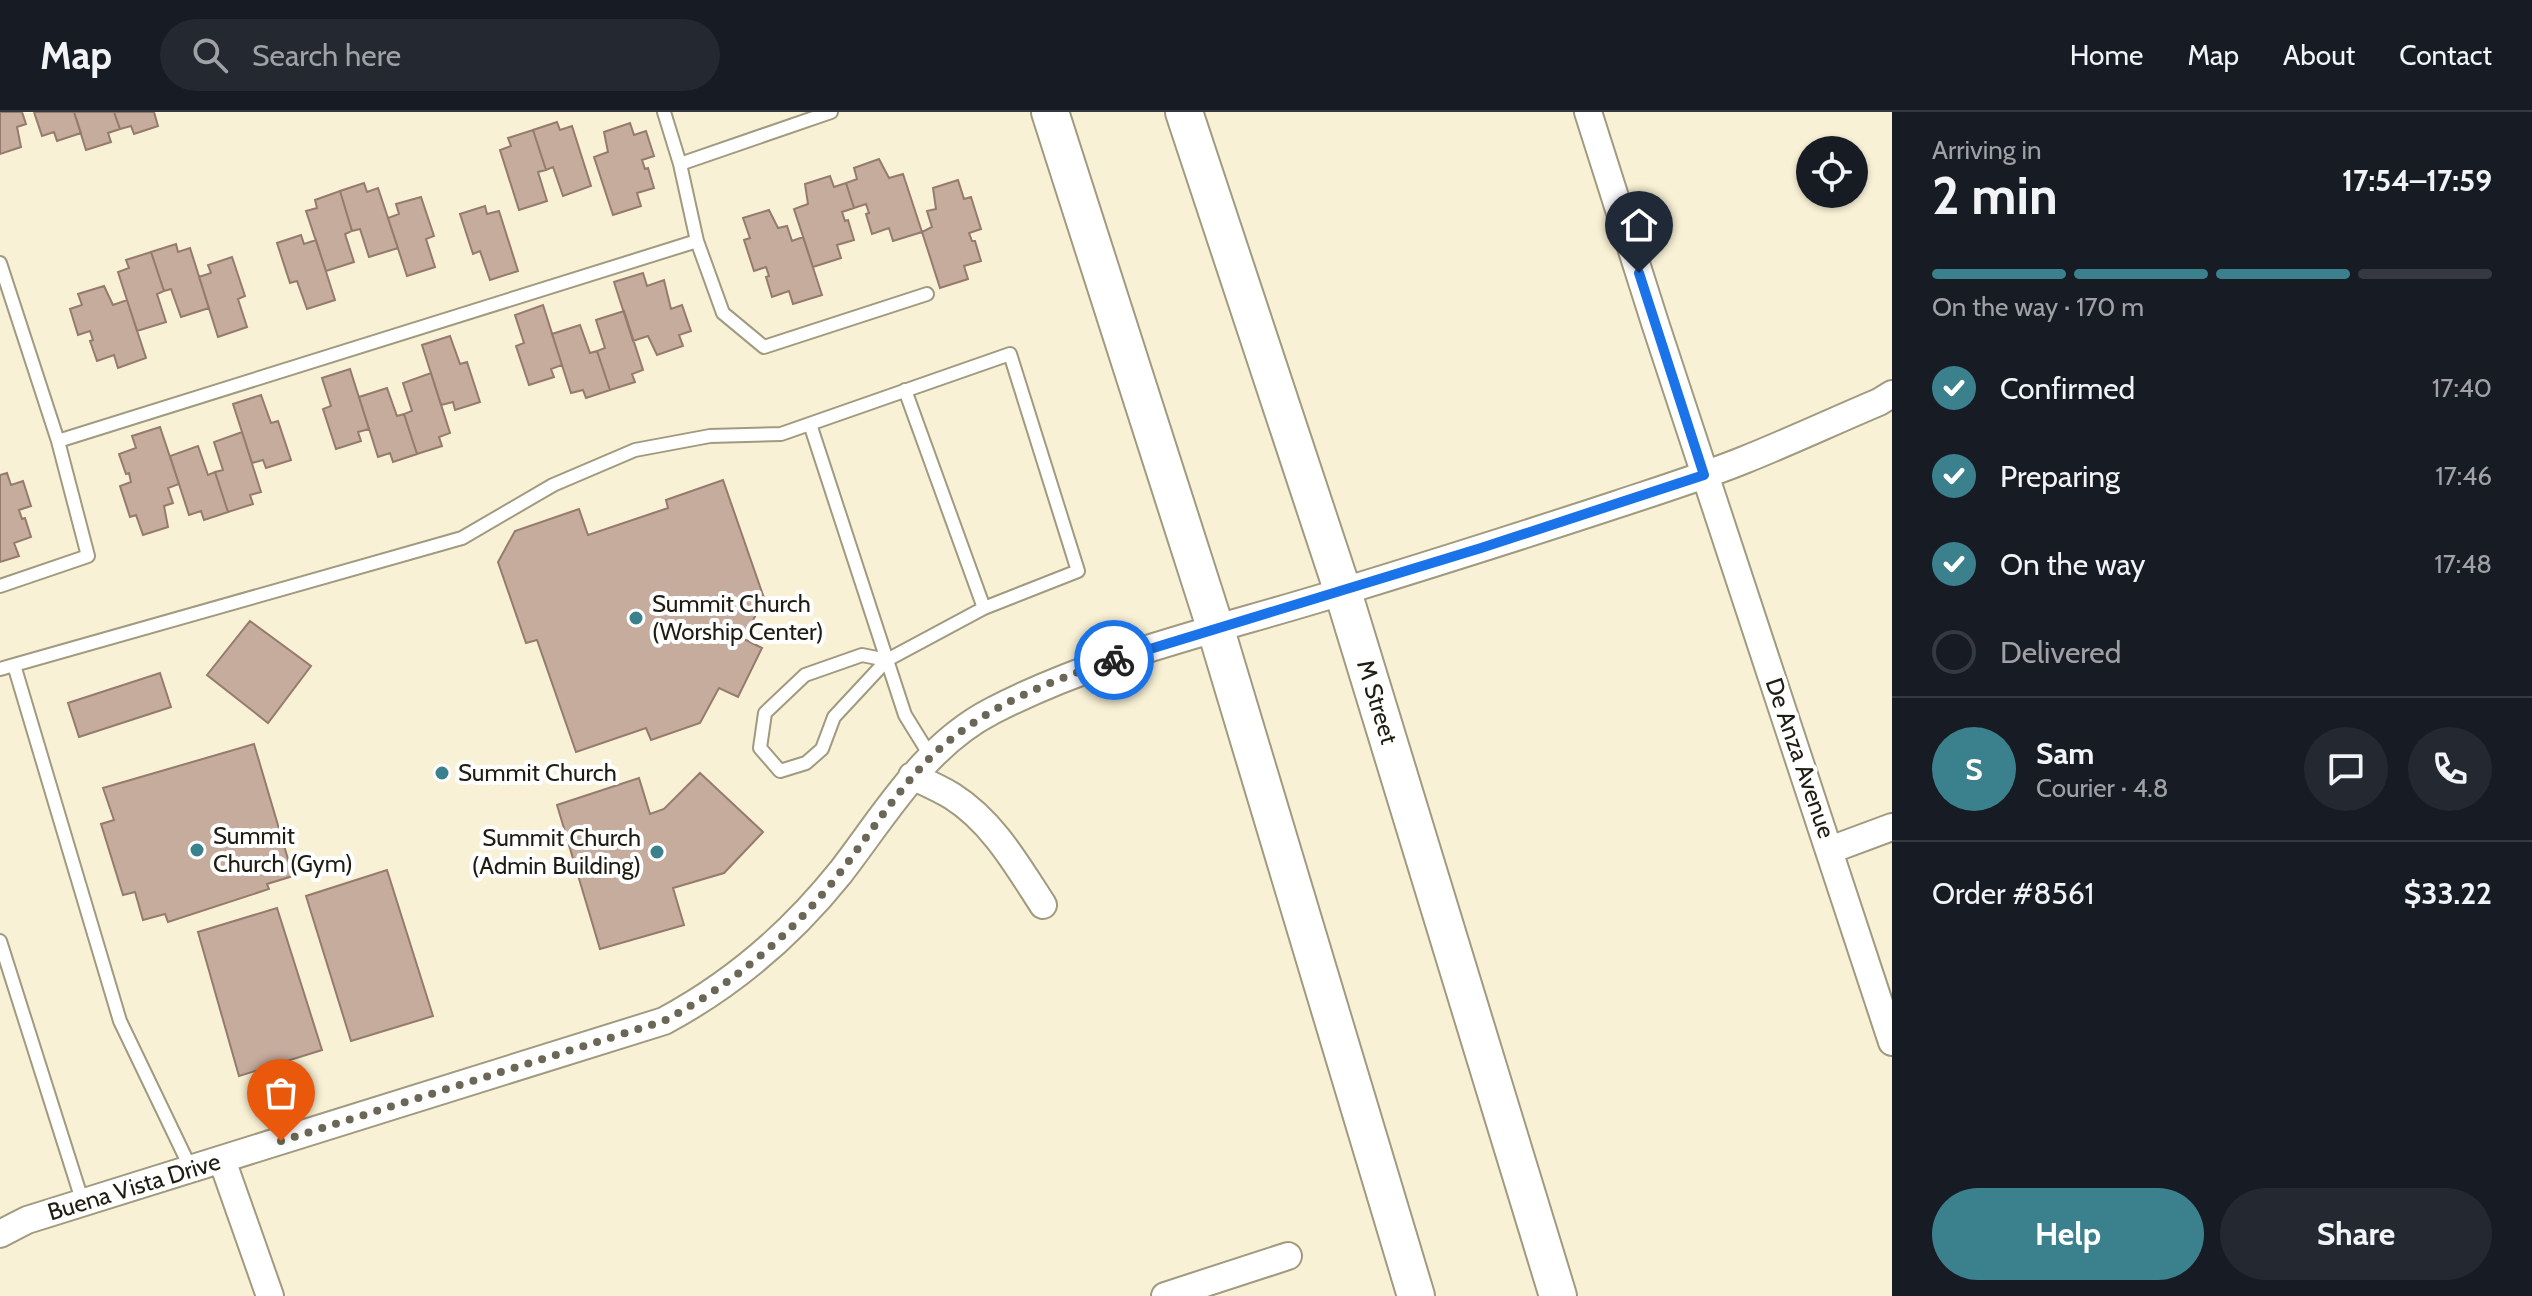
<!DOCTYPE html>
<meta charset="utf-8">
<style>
body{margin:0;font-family:Cabin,sans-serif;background:#242831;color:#f1f3f6;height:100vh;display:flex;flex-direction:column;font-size:30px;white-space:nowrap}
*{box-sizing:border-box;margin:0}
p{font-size:26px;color:#9ea1a6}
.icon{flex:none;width:44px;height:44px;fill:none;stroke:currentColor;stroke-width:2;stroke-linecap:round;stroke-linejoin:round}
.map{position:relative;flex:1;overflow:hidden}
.drawer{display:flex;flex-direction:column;background:#171b24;width:640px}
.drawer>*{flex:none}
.tools{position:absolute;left:1796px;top:24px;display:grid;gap:16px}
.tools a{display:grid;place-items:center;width:72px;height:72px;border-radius:50%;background:#171b24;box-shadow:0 2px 6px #0004;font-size:40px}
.pin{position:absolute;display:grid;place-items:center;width:68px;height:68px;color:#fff;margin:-82px -34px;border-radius:50% 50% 50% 0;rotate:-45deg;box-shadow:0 0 8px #0007}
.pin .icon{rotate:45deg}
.courier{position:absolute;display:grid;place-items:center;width:80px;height:80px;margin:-40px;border:6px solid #1a73e8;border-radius:50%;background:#fff;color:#222;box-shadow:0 2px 10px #0007}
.headline em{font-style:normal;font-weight:700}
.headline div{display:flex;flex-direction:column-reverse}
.headline{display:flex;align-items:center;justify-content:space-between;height:136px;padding:0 40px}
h1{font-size:52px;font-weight:700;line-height:60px}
.bar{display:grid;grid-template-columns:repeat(4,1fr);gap:12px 8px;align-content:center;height:96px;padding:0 40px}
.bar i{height:10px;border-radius:6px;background:#363941}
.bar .on{background:#3b818d}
.bar p{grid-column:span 4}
.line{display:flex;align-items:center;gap:20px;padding:0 40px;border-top:2px solid #363941}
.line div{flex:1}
.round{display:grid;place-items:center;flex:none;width:84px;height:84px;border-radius:42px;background:#242831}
ol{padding:0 40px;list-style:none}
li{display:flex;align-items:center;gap:24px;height:88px}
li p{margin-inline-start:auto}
li .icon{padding:8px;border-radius:50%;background:#3b818d;color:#fff;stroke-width:4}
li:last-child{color:#9ea1a6}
li i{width:44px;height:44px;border:4px solid #363941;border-radius:50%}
.button{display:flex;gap:16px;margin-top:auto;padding:16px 40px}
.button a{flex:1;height:92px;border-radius:48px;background:#3b818d;color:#fff;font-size:32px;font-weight:700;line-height:92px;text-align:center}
.button a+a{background:#242831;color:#f1f3f6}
header{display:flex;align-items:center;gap:48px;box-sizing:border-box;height:112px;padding:0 40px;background:#171b24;border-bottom:2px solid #363941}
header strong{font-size:38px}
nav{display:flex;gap:44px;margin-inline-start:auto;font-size:28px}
.search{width:560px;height:72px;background:#242831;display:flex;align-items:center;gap:20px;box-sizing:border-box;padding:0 28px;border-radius:44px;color:#9ea1a6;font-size:30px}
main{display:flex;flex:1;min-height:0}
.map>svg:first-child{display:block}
.building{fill:#c6ac9d;stroke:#947b6d;stroke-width:2}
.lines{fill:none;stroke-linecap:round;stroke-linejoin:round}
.lane-casing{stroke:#a09a80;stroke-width:16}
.street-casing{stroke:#a09a80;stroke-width:30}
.secondary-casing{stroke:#a09a80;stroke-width:40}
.lane{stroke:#fff;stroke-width:12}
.street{stroke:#fff;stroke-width:26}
.secondary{stroke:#fff;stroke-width:36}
.done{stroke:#6b6756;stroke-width:8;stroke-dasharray:0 14.4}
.route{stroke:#1a73e8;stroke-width:10}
.poi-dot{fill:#3b818d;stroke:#fff;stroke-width:3}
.labels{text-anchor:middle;stroke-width:8;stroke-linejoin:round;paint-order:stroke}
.poi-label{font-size:24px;fill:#1f1c12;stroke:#fff;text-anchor:start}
.street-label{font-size:24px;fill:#1f1c12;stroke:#fff}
</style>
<header>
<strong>Map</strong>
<div class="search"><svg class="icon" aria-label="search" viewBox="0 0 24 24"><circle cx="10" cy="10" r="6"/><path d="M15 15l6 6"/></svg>Search here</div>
<nav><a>Home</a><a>Map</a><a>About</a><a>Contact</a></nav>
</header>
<main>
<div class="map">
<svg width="1892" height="1184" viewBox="0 0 1892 1184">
<rect width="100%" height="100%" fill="#f8f1d5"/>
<path class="building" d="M0 0H22L26 12 17 15 21 35 0 42Z
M34 0H74L81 21 57 29 54 20 42 24Z
M74 0H114L120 17 108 21 111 30 86 38Z
M114 0H154L158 14 134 22 131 14 120 17Z
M557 10 560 18 572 14 591 74 563 84 553 55 546 58 533 18Z
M630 11 634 23 646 19 654 44 642 48 645 57 648 56 654 76 637 81 641 94 613 103 594 45 608 40 604 20Z
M533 18 546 58 538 60 547 89 519 98 500 38 511 34 508 26Z
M879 47 889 66 903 62 922 120 893 129 889 116 872 122 866 102 869 101 866 92 854 96 846 71 857 67 854 56Z
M830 64 834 75 846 71 854 96 842 100 845 109 848 108 854 128 837 133 841 146 813 155 794 97 808 92 805 72Z
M958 68 964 87 971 85 981 117 969 121 972 129H975L981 149 964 154 968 167 940 176 922 120 932 115 927 99 936 97 933 76Z
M364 71 367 80 378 76 398 136 369 145 360 117 352 119 340 79Z
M340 79 352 119 345 122 354 150 326 159 306 99 317 96 315 88Z
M421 85 434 124 426 127 435 155 407 164 388 106 399 102 396 92Z
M485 94 487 102 499 99 518 159 490 168 480 139 473 142 460 102Z
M769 98 778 116 787 114 792 129 803 125 822 183 793 192 789 179 772 185 766 165 769 164 766 155 754 159 744 128 750 126 743 106Z
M301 123 304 132 316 128 335 188 307 197 297 169 290 171 277 131Z
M176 132 178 140 190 136 209 196 181 205 171 177 164 179 151 140Z
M151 140 164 179 157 182 166 210 137 219 118 160 129 156 126 148Z
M232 145 245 184 238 187 247 215 218 225 199 165 211 161 208 153Z
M643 161 647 174 664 168 671 197 682 193 691 219 679 223 683 234 657 243 648 224 633 229 614 170Z
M104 174 113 193 127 188 146 246 118 256 114 243 97 249 90 229 93 228 90 219 78 223 70 197 82 193 78 182Z
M543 193 562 253 551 257 554 265 529 273 516 234 524 231 515 203Z
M624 199 643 258 632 262 635 270 610 278 597 239 605 236 596 208Z
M580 213 590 241 597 239 610 278 586 286 583 278 571 281 552 222Z
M450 224 460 252 467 250 480 290 455 298 453 290 441 293 422 233Z
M350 257 369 317 358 320 361 329 336 337 323 297 331 294 322 266Z
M431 261 450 321 439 325 442 334 417 342 404 302 412 299 403 271Z
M387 276 397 304 404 302 417 342 393 350 390 341 378 345 359 285Z
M261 283 271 311 278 309 291 348 266 356 263 348 252 351 233 292Z
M160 315 179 372 168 376 173 391 164 394 168 415 143 423 136 403 130 405 120 374 131 370 129 361 126 362 119 342 136 336 132 324Z
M242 320 261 380 250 383 253 392 228 400 215 360 223 358 214 330Z
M198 334 208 363 215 360 228 400 204 408 201 399 189 403 170 344Z
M7 361 11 373 23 369 31 394 19 398 22 407 25 406 31 425 14 431 19 444 0 450V363Z
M723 368 764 486 744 527 762 536 738 585 719 576 700 611 651 628 646 616 576 640 537 528 526 531 498 450 515 419 579 397 588 423 668 396 666 388Z
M250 509 311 554 268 611 207 563Z
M160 561 171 595 79 625 68 591Z
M254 632 293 764 267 772 269 777 168 810 165 802 143 808 135 780 123 783 101 712 114 708 103 676Z
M700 661 763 720 724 761 673 776 684 813 600 837 557 693 639 666 650 702 664 697Z
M387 758 433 904 351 929 306 784Z
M277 796 322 938 239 964 198 820Z"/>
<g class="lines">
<g class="lane-casing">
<path id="lane" d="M664 0 680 52
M697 129 723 201 764 235 927 182
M0 151 58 329
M810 312 887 548 984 496
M0 474 88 444 58 329 697 129 680 52 831 0
M862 543 887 548 834 605 822 637 806 651 780 659 760 636 765 601 805 563Z
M887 548 905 603 931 645
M14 553 462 426 553 373 635 338 710 324 781 322 1010 242 1078 459 984 496 905 278
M0 557 14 553 120 909 191 1057
M0 829 83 1091"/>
</g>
<g class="street-casing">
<path id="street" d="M1588 0 1656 214 1892 930
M912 664C925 670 939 676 952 684 993 710 1017 753 1043 793
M1830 738 1892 715
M222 1048 270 1184
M0 1122 27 1108 664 909C733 872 791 822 840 761 885 703 924 634 992 599 1102 542 1226 516 1344 479 1435 451 1527 422 1618 392 1660 378 1702 365 1744 348 1789 330 1834 309 1879 290L1892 282
M1165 1184 1288 1144"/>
</g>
<g class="secondary-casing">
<path id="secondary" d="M1050 0 1216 518 1416 1184
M1184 0 1343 480 1558 1184"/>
</g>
<use href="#lane" class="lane"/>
<use href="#street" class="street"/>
<use href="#secondary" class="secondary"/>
</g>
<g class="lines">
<path class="done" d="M281 1029 664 909C733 872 791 823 839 762 870 722 897 678 933 643 982 596 1051 568 1114 548"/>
<path class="route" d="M1114 548 1481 436 1704 363 1639 161"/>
</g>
<g class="poi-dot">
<circle cx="636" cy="506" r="8"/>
<circle cx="442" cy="661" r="8"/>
<circle cx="197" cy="738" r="8"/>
<circle cx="657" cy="740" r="8"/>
</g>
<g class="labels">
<g class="poi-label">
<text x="652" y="500">Summit Church<tspan x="652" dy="28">(Worship Center)</tspan></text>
<text x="458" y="669">Summit Church</text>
<text x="213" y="732">Summit<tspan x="213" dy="28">Church (Gym)</tspan></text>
<text x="641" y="734" text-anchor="end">Summit Church<tspan x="641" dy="28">(Admin Building)</tspan></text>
</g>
<g class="street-label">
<text transform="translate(1377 590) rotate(73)" y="8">M Street</text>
<text transform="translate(1800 646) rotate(71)" y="8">De Anza Avenue</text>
<text transform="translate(134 1075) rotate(-17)" y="8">Buena Vista Drive</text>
</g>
</g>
</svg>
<div class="tools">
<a><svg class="icon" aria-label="locate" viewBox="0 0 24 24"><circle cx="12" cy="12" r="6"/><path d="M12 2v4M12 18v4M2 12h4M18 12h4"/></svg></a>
</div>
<div class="pin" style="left:281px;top:1029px;background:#ea580c"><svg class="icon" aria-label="bag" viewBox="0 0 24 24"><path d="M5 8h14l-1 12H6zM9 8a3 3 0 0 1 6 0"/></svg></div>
<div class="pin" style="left:1639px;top:161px;background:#1f2937"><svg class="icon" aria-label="home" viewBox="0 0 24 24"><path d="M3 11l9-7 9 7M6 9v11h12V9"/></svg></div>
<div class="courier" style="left:1114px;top:548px"><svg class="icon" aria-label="bike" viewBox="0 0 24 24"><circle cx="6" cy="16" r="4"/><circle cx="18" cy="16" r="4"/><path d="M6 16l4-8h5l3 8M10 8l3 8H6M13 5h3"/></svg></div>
</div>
<section class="drawer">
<div class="headline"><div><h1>2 min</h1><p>Arriving in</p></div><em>17:54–17:59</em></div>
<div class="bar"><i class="on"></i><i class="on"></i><i class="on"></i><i></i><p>On the way · 170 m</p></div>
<ol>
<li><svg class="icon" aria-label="check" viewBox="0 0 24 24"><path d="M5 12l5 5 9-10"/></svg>Confirmed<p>17:40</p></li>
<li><svg class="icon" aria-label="check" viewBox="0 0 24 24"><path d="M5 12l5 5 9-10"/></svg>Preparing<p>17:46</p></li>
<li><svg class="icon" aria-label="check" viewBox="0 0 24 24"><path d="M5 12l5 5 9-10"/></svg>On the way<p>17:48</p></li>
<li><i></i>Delivered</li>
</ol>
<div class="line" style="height:144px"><b class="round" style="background:#3b818d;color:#fff">S</b><div><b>Sam</b><p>Courier · 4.8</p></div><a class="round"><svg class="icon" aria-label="chat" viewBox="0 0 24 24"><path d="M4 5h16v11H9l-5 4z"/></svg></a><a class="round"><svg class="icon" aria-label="phone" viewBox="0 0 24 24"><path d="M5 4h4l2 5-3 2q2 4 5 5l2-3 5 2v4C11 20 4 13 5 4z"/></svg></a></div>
<div class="line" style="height:104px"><div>Order #8561</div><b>$33.22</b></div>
<div class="button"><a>Help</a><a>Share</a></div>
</section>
</main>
